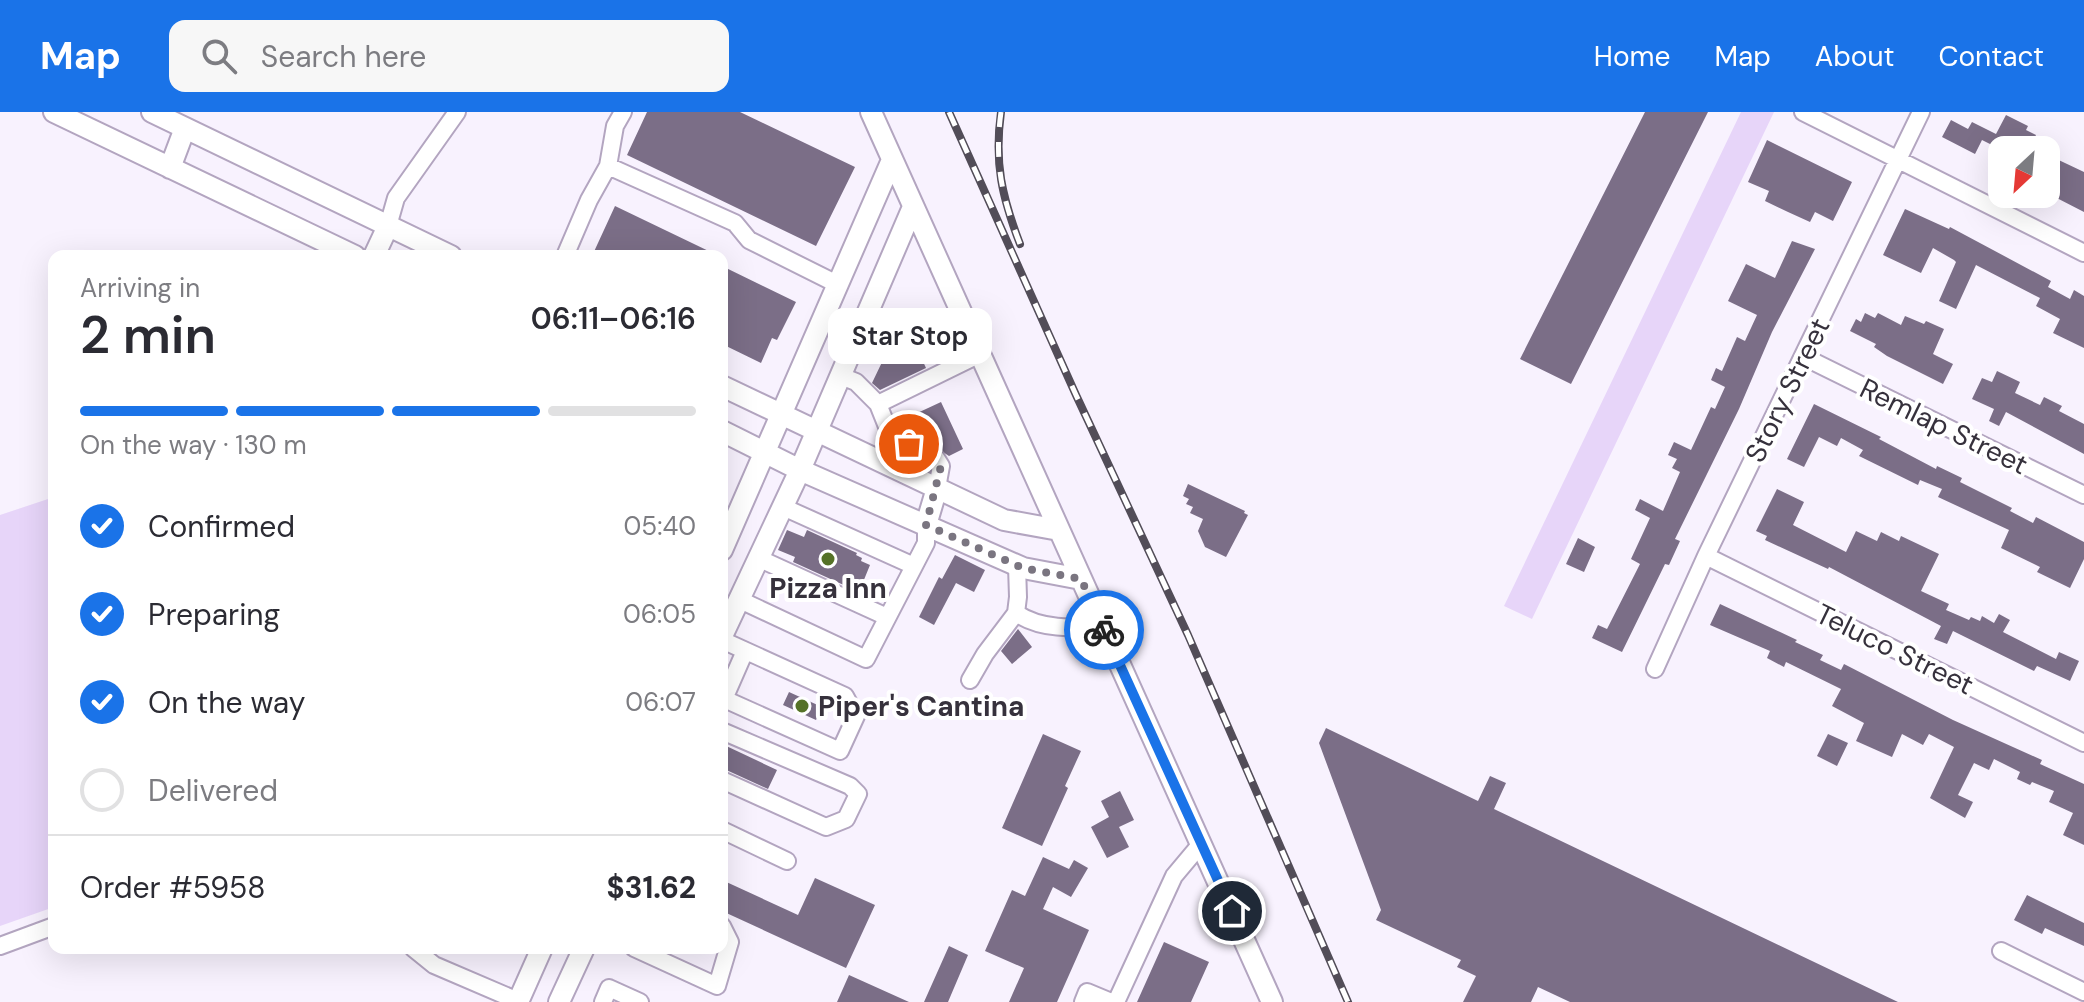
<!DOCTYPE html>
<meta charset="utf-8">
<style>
body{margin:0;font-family:"DM Sans",sans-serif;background:#f7f7f7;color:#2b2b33;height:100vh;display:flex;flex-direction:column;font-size:30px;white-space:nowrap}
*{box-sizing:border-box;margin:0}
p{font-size:26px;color:#7c7c81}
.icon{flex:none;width:44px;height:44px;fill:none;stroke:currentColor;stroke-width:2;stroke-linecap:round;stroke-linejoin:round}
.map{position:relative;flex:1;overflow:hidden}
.side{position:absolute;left:48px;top:138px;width:680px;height:704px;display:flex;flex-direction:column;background:#fff;border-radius:16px;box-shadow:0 8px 32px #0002}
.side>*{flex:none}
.needle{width:52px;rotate:206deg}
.buttons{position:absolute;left:1988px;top:24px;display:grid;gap:16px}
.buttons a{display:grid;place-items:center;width:72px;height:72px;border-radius:16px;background:#fff;box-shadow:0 8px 32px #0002;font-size:40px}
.pin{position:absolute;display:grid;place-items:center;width:68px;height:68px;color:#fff;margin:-34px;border:4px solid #fff;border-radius:50%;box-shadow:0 2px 8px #0007}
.courier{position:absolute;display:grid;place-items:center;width:80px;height:80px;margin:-40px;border:6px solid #1a73e8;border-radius:50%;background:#fff;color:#222;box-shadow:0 2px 10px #0007}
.bubble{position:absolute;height:56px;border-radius:16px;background:#fff;box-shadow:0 8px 32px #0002;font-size:26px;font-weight:600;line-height:56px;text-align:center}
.summary em{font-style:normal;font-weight:600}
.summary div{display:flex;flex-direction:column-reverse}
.summary{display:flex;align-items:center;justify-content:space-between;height:136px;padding:0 32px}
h1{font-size:52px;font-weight:600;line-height:60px}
.bar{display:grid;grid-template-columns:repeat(4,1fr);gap:12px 8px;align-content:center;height:96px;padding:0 32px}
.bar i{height:10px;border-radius:6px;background:#e1e1e2}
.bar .on{background:#1a73e8}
.bar p{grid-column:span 4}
.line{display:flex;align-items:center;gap:20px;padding:0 32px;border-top:2px solid #e1e1e2}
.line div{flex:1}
ol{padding:0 32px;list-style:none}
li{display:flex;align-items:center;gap:24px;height:88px}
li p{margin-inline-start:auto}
li .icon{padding:8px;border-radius:50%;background:#1a73e8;color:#fff;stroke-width:4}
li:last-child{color:#7c7c81}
li i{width:44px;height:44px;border:4px solid #e1e1e2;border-radius:50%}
header{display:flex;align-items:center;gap:48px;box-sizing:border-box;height:112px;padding:0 40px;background:#1a73e8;color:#fff}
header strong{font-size:38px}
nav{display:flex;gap:44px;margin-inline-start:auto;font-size:28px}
.search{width:560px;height:72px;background:#f7f7f7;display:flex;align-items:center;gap:20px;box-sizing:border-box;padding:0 28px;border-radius:16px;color:#7c7c81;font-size:30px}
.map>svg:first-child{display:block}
.green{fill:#e7d5f9}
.building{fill:#7b6e87}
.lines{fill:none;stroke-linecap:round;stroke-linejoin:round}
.minor-casing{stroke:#b3a5c0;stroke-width:20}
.major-casing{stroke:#b3a5c0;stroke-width:24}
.minor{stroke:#fff;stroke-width:16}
.major{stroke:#fff;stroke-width:20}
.rail-casing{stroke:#524d58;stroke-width:8}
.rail{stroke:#fff;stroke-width:5;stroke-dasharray:15;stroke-linecap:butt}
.done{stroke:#7a7580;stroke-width:8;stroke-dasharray:0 14.4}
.route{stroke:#1a73e8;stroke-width:10}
.poi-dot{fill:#557227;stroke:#fff;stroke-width:3}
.labels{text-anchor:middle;stroke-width:8;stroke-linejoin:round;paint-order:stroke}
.street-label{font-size:28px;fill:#36313c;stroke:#fff}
.poi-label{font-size:28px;font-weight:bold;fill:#36313c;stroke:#fff}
</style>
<header>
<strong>Map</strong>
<div class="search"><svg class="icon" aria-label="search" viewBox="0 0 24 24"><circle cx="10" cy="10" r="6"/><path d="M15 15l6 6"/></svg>Search here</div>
<nav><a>Home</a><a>Map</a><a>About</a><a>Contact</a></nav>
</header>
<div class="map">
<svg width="2084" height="890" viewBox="0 0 2084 890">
<rect width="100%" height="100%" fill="#f8f2fe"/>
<path class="green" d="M1741 0H1774L1532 507 1504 494Z
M54 385V795L0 814V403Z"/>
<path class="building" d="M647 0H740L855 55 816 134 627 43Z
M1645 0H1708L1571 272 1520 247Z
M2006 3 2028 14 2026 18 2036 23 2029 38H2002L1982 28 1975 42 1942 25 1951 8 1968 17 1972 10 1996 22Z
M1767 28 1852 70 1833 109 1815 100 1810 110 1788 100 1765 89 1769 79 1748 70Z
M2046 42 2084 60V100L2049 82 2050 79 2046 77Z
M615 94 719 144H592Z
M1905 97 1949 117 1950 115 2051 169 2048 175 2070 187 2074 178 2084 184V236L2053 221 2060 207 2036 194 2040 186 1976 153 1956 197 1939 189 1956 150 1954 148 1933 136 1921 161 1883 143Z
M1792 129 1815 137 1772 220 1739 297 1675 427 1680 429 1669 453 1665 452 1622 540 1592 526 1598 513 1607 517 1640 452 1631 447 1650 406 1635 398 1640 387 1663 399 1680 360 1672 356 1677 347 1668 343 1674 330 1691 338 1711 295 1715 297 1725 275 1711 268 1716 256 1722 259 1737 225 1745 229 1757 203 1728 189 1746 152 1775 166Z
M722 154 796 190 777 228 772 226 761 251 722 232Z
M1865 201 1875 206 1878 201 1901 213 1905 204 1924 212 1926 209 1944 217 1933 242 1953 252 1943 272 1887 244 1874 235 1876 232 1850 219 1856 207 1861 210Z
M915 232 926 256 880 278 872 271 884 246Z
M1997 259 2020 270 2015 281 2040 293 2044 285 2062 294 2059 299 2084 312V342L2006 300 1999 314 1989 309 1994 297 1972 287 1982 266 1992 270Z
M941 290 963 337 949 344 898 310Z
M1814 292 1881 325 1879 327 1936 357 1937 354 1962 366 1960 370 2012 396 2010 399 2033 411 2036 405 2084 430V447L2070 476 2037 460 2040 455 2001 436 2009 418 1938 385 1942 377 1920 368 1918 373 1859 344 1863 338 1841 326 1837 334 1819 325 1804 355 1787 347Z
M1188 372 1245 399 1244 401 1248 403 1226 445 1205 435 1198 419 1203 407 1190 401 1193 395 1186 392 1189 387 1183 384Z
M1777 377 1804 390 1793 413 1846 440 1856 419 1877 429 1881 420 1899 429 1901 424 1939 442 1921 479 1949 492 1946 498 1969 508 1971 505 1980 509 1982 504 1994 511 1999 502 2010 508 2003 520 2056 547 2059 540 2079 549 2070 569 2037 554 2034 559 1953 519 1947 532 1934 527 1941 514 1829 455 1828 457 1765 428 1767 424 1756 419Z
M787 418 804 425 807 418 857 441 856 443 862 446 861 449 870 453 859 480 793 450 795 445 778 438Z
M1578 426 1595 435 1584 460 1566 452Z
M955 443 985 458 974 480 956 471 934 513 919 505 939 465 942 467Z
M1720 492 1797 528 1795 530 1823 543 1820 548 1841 558 1844 552 1953 608 2042 648 2040 652 2084 672V733L2063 723 2073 701 2049 690 2054 679 2032 670 2030 673 2017 667 2020 660 1994 647 1989 658 1974 651 1958 683 1973 690 1965 706 1930 686 1954 635 1929 622 1923 633 1902 622 1892 645 1856 629 1864 611 1832 594 1841 577 1786 550 1784 555 1767 546 1770 539 1710 513Z
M1018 517 1032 535 1012 552 1001 539Z
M789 580 822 595 816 608 783 593Z
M1326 616 1478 689 1490 664 1506 671 1494 697 1898 890H1570L1538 875 1531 890H1463L1476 864 1457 855 1461 848 1376 808 1381 798 1319 631Z
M1043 622 1081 639 1065 674 1068 676 1042 734 1002 716Z
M1828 622 1848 631 1837 654 1817 644Z
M722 632 777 658 768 677 722 656Z
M1120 679 1134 708 1119 715 1129 735 1107 746 1091 715 1109 705 1101 689Z
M1043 745 1069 757 1074 748 1088 756 1071 785 1053 775 1043 797 1089 818 1057 890H1009L1024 856 985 839 1012 778 1025 784Z
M815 766 875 793 846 856 722 799V768L798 803Z
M2027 783 2084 811V834L2045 816 2042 822 2014 808Z
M1164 830 1209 850 1191 890H1137Z
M949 834 968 843 948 890H924Z
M849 863 909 890H837Z"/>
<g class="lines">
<g class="minor-casing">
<path id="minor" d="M623 0 615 14 608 54 735 111 749 128 839 173
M1803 0 2084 141
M388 114 396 86 457 0
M565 144 589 88 608 54
M1804 245 2084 383
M841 264 856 270 878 292 980 242
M878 292 888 317 936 346 941 354 937 376
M783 395 914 454
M1706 444 2084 631
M758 446 887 505
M1017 454 1018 485 1016 501C1041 518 1072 516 1102 514
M738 487 866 547 926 431V413
M722 528 845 584 856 604 840 639 722 586
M1655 557 1706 444 1921 0
M970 568 985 542 1016 501
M724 587 745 539
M722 619 850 674 858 682 846 707 826 715 722 668
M722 718 787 749
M0 834 54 814
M413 836 434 853 518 889
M634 836 717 874 730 830 722 814
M2001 839 2084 880
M603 890 609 876 640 890
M1083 890 1087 880 1111 890
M1116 890 1174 764 1200 733"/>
</g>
<g class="major-casing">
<path id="major" d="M54 0 355 144
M152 0 451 144
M871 0 1272 890
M170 56 185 16
M374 144 388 114
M722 274 1004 408 1059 418
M722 319 800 358 1023 456 1081 467
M926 413 937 376
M722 438 892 48
M722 524 800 358 913 95
M518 890 542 836
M559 890 584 836"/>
</g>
<use href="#minor" class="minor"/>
<use href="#major" class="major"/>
<g class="rail-casing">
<path id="rail" d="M949 0 1076 283 1188 523 1348 890
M1001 0C994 51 1002 85 1020 132"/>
</g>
<use href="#rail" class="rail"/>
</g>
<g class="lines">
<path class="done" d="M909 332 936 346 941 354 926 413 1023 456 1081 467 1104 518"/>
<path class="route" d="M1104 518 1232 799"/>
</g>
<g class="poi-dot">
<circle cx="828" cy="447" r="8"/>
<circle cx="802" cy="594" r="8"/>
</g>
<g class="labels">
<g class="street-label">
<text transform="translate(1787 278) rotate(-64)" y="10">Story Street</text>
<text transform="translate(1944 314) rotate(26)" y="10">Remlap Street</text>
<text transform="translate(1895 537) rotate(26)" y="10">Teluco Street</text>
</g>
<g class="poi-label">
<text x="828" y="486">Pizza Inn</text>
<text x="818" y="604" text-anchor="start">Piper's Cantina</text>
</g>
</g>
</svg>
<div class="buttons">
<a><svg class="needle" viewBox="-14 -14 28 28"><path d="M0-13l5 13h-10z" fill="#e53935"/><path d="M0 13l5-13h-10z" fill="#7c7c81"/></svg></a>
</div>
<div class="pin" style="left:909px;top:332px;background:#ea580c"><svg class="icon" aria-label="bag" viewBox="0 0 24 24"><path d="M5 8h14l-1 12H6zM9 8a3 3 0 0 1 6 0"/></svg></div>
<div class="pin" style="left:1232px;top:799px;background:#1f2937"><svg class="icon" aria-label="home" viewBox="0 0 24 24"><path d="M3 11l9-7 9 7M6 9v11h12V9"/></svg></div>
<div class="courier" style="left:1104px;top:518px"><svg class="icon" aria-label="bike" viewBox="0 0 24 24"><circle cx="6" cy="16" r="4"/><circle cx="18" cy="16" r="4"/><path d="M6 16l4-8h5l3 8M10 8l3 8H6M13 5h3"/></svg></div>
<div class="bubble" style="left:828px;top:196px;width:164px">Star Stop</div>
<section class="side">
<div class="summary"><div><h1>2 min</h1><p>Arriving in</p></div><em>06:11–06:16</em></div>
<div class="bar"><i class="on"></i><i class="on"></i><i class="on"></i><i></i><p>On the way · 130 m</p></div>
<ol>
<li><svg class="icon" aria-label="check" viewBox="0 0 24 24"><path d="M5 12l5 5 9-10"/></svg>Confirmed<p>05:40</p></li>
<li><svg class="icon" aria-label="check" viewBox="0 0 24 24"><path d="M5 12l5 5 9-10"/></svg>Preparing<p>06:05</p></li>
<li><svg class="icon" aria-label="check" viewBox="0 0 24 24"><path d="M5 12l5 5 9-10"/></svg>On the way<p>06:07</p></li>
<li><i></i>Delivered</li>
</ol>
<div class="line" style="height:104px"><div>Order #5958</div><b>$31.62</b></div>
</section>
</div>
